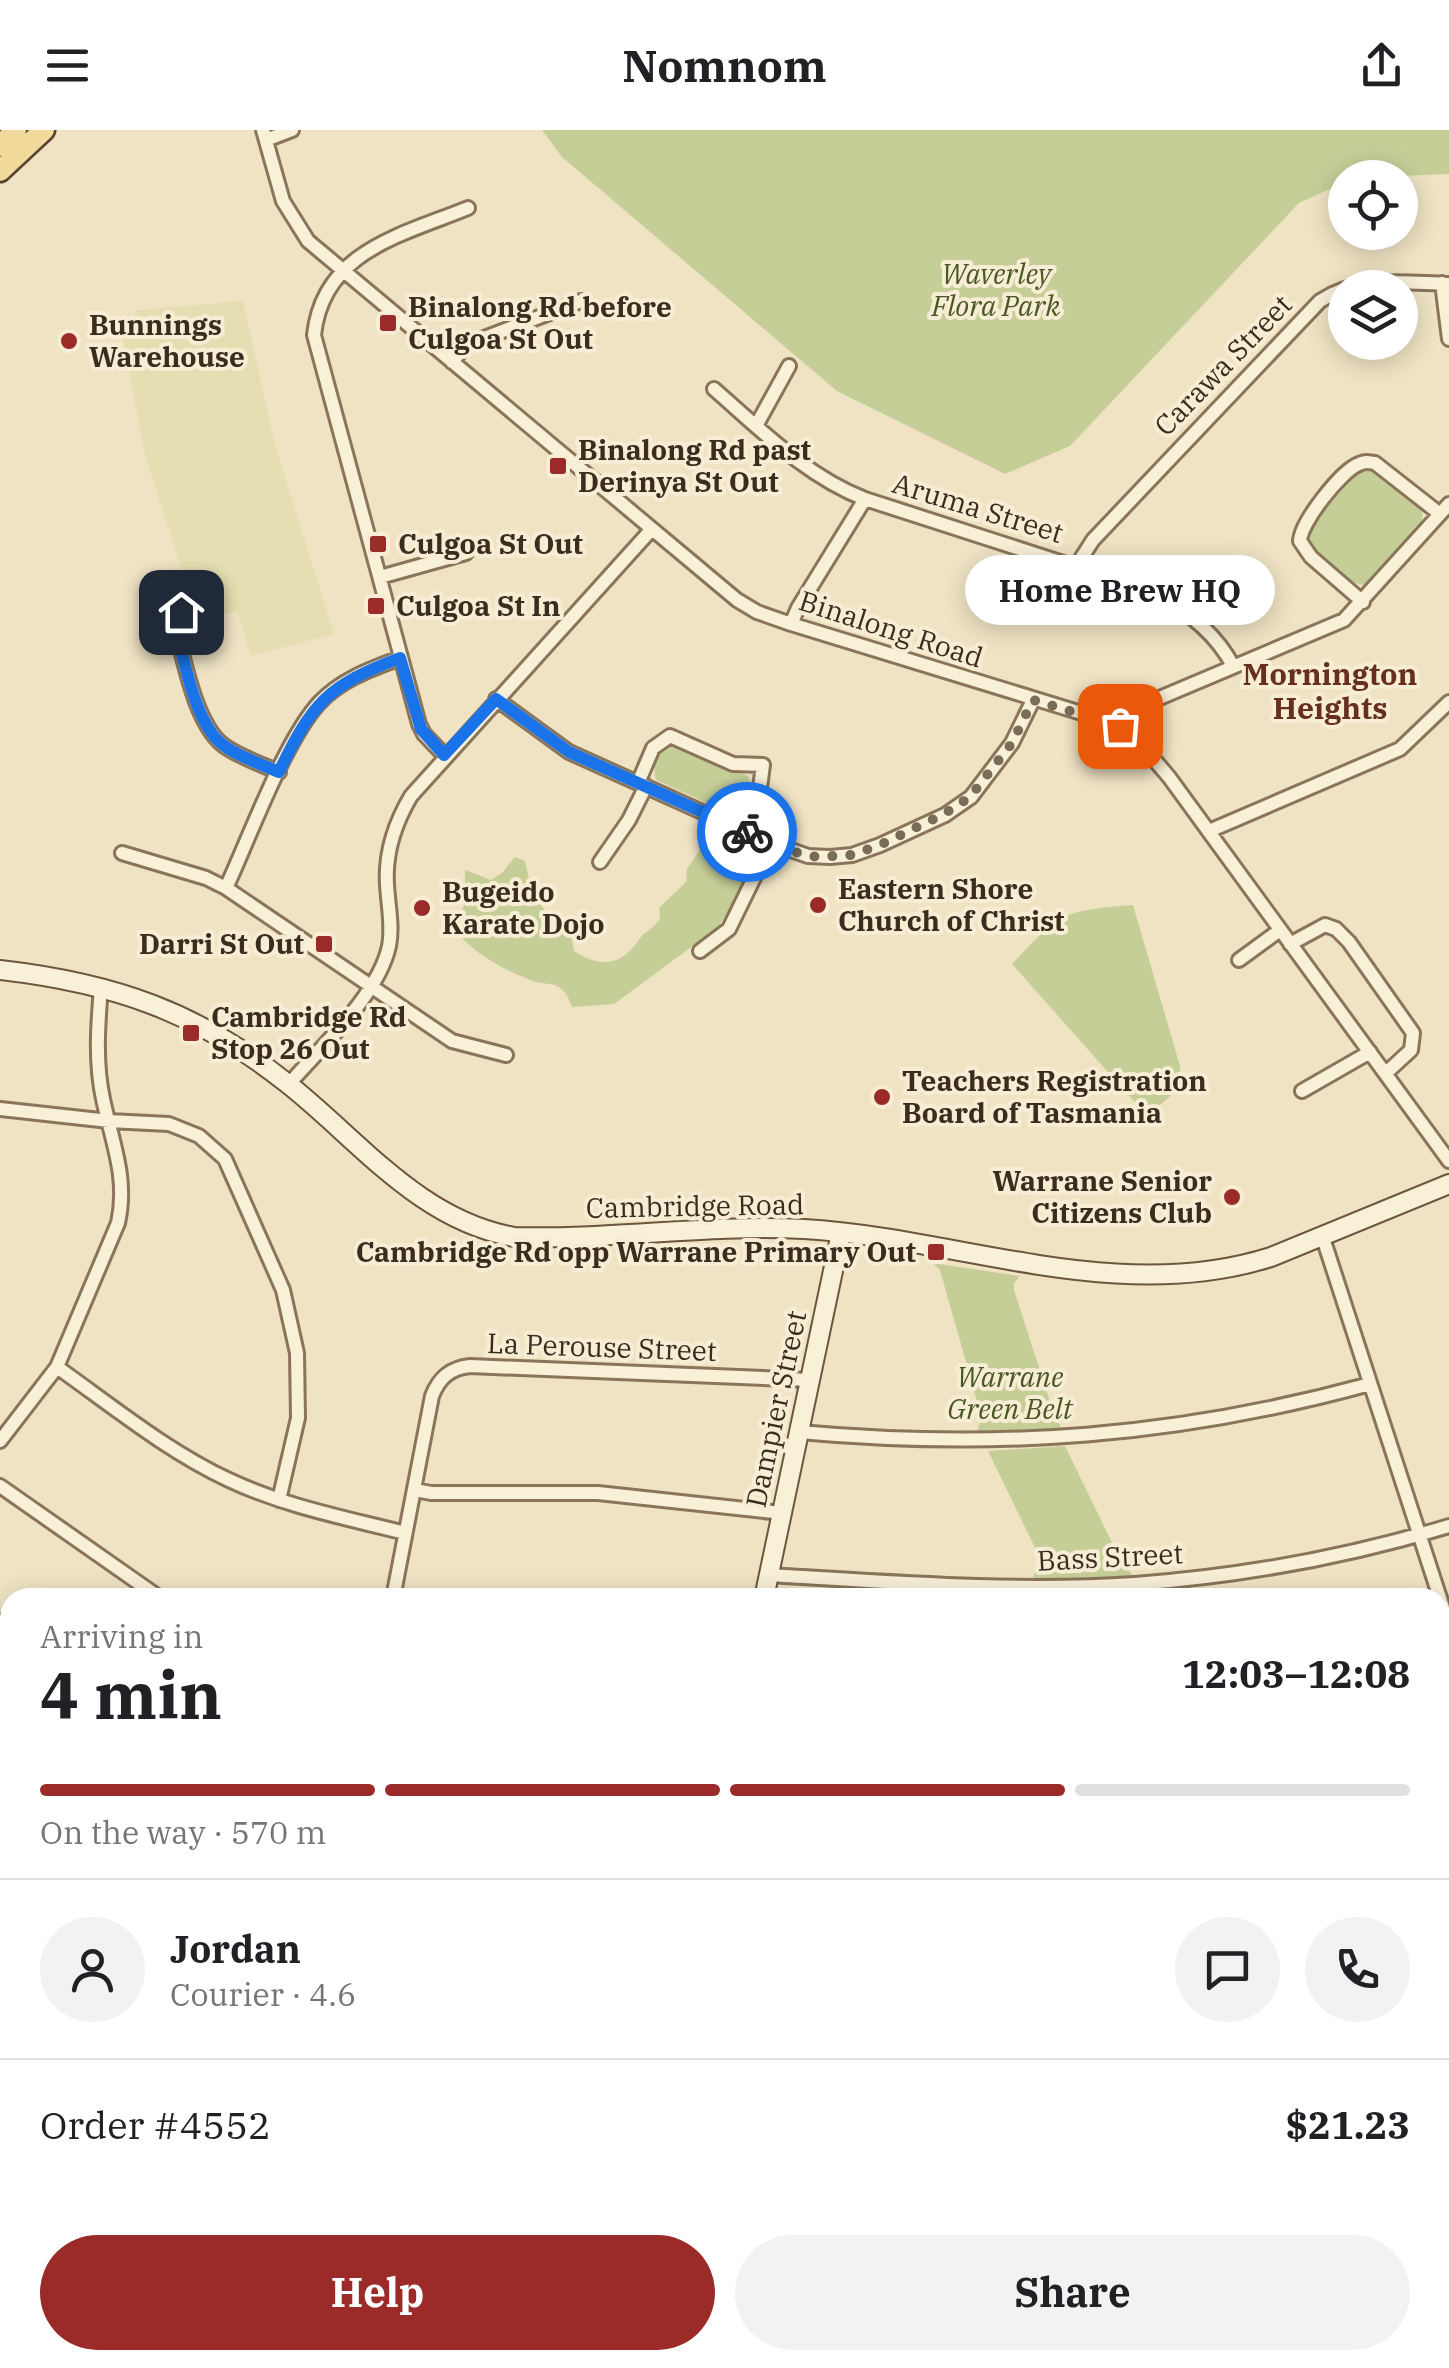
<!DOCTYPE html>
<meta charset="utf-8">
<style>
body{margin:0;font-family:"IBM Plex Serif",serif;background:#f2f2f2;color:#202124;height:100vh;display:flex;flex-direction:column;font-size:38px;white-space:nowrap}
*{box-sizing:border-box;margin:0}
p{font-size:32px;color:#757577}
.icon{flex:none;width:55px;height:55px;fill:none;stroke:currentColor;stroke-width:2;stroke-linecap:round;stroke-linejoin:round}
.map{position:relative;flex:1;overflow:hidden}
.sheet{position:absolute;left:0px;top:1458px;width:1450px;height:782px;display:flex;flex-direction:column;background:#fff;border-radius:30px 30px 0 0;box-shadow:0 5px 25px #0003}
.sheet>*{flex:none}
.controls{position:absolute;left:1328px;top:30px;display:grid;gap:20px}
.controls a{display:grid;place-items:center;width:90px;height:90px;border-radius:50%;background:#fff;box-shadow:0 5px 25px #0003;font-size:50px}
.pin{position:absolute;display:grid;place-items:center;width:85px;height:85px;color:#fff;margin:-42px;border-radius:20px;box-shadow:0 5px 15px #0006}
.courier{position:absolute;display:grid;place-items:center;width:100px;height:100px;margin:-50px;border:8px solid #1a73e8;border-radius:50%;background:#fff;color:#222;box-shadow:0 2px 12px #0007}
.bubble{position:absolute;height:70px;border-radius:35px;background:#fff;box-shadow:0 5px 25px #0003;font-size:32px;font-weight:700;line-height:70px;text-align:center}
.overview em{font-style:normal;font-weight:700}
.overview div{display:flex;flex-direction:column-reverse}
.overview{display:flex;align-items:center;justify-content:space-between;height:170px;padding:0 40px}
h1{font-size:65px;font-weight:700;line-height:75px}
.bar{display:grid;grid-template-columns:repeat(4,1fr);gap:15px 10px;align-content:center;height:120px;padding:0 40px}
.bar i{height:12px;border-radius:8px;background:#e0e0e0}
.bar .active{background:#9a2b29}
.bar p{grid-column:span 4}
.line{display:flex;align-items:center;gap:25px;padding:0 40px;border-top:2px solid #e0e0e0}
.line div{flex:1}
.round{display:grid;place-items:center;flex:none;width:105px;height:105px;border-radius:52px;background:#f2f2f2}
.action{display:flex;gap:20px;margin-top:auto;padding:20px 40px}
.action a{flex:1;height:115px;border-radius:60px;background:#9a2b29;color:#fff;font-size:40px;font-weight:700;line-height:115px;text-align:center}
.action a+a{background:#f2f2f2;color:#202124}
header{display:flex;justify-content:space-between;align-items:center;height:130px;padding:0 40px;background:#fff;font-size:45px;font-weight:700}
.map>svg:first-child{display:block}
.farmland{fill:#e5deb2}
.green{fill:#c6ce98}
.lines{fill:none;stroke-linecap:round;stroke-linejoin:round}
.stream{stroke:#6d9189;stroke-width:2.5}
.street-casing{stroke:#8a755a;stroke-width:18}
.secondary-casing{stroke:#6c563d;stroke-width:22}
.primary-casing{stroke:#58432e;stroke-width:25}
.highway-casing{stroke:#58432e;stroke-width:28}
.street{stroke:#f9f0d8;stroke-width:12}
.secondary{stroke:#f9f0d8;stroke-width:18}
.primary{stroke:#f2da9c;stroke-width:20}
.highway{stroke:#dfa654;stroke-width:22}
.done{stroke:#796d58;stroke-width:10;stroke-dasharray:0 18}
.route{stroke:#1a73e8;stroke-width:12}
.poi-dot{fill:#9a2b29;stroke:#f6edd4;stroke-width:4}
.labels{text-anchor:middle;stroke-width:8;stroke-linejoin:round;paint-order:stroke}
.park-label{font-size:28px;font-style:italic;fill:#495725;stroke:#f6edd4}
.poi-label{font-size:28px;font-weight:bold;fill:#3a2d1e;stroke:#f6edd4;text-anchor:start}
.street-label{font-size:28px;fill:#3a2d1e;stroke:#f6edd4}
.neighbourhood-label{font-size:30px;font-weight:bold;fill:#672f1d;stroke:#f6edd4}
</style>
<header><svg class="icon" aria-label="menu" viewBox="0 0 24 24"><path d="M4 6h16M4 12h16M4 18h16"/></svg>Nomnom<svg class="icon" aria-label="share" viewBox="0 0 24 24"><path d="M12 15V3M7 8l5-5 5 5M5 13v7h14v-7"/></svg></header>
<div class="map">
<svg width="1449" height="2238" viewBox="0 0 1449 2238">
<rect width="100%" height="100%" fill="#efe3c4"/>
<path class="farmland" d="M243 171 275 315 334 504 251 526 237 481 199 492 146 329 123 211 136 180Z"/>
<path class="green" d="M542 0H1449V44L1345 48V52L1299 73 1070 316 1005 344 837 261 562 27Z
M1366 337C1380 341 1412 366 1420 378 1424 384 1422 387 1421 394L1374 448 1363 455C1342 452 1312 426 1306 406 1316 382 1343 349 1366 337Z
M675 614 748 646 753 659 745 677 733 685 656 650C651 636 659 616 675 614Z
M711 703 758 725 731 779 717 798 614 874 572 877C569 870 567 862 559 857 553 853 543 854 536 852 505 841 474 824 454 799L465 773V740L491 750 502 743 515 727 525 731C534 774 539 776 571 803L574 821C600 838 621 836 638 811 644 801 654 799 660 788L659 778 686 752 687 739Z
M1133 775 1180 936 1181 957 1147 986 1012 834C1062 782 1060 781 1133 775Z
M933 1133 1020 1146 1014 1153V1160L1054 1284 1063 1301 977 1305 981 1285 940 1140Z
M1065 1316 1121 1431 1133 1446 1032 1451 1040 1428 988 1321Z
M0 2067 10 2068V2162L0 2157Z"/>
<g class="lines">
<path class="stream" d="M0 1577 10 1584
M1440 1850 1449 1844"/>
<g class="street-casing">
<path id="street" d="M263 0 283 71 308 111 737 470 757 482 791 494 1101 589 1134 606 1169 647 1449 1031
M266 10 292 0
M1442 153 1449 209
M452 232 466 215 581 171
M714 259C761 300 806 346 865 369L1153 462C1186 480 1216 503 1233 536
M756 296 789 236
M1077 435 1093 410 1320 171C1360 145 1404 153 1449 154
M380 447 466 423
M171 452 181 482 174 493C184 527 194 592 223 615 239 627 261 634 279 642
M1363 472 1311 427 1300 411C1301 392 1341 341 1359 334 1366 331 1368 332 1375 333L1440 384
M791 494 798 478 865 369
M496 569 569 622 771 713 808 726 830 727 852 725 880 715 945 685 971 667 1012 613 1033 570
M1120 597 1150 572 1344 490 1449 374
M444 625 424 604 419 594 314 205C323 121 402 105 468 78
M638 653 653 618 670 606 733 634 763 635 759 665 744 700
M1209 701 1400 619 1449 572
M122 723 206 748 226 758 452 911 506 925
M600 732 629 690 646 656
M226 758C249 709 285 609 320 572 342 549 371 539 400 528
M1290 814 1325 795 1336 799 1349 812 1413 903 1411 920 1386 943
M700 821 729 799 771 713
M1239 830 1280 800
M289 954C320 918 379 864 389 816 393 796 388 775 387 754 385 722 395 693 411 666L651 400
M1302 961 1370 922
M0 979 109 991 169 994 199 1006 225 1029 283 1160 297 1223 298 1288 279 1370
M1323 1108 1440 1468
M57 1237C112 1276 167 1321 229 1350 284 1376 346 1388 405 1403
M799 1302C999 1320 1176 1307 1370 1254
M0 1311 57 1237 118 1093C128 1048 112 1012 103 969 95 932 98 894 101 857
M0 1356 160 1468
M415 1360 431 1363H598L782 1383
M769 1445C890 1452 1013 1462 1135 1454 1241 1446 1347 1427 1449 1396
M393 1468 432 1266C439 1248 450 1238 470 1236L810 1250
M1440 1468 1449 1496
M1440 1544 1449 1541
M0 1631 10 1638
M1440 1702 1449 1700
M8 1736 10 1733"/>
</g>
<g class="secondary-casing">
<path id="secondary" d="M0 840C114 853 198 882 288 954 360 1011 419 1090 514 1107 610 1110 707 1094 804 1099 959 1108 1116 1176 1271 1127L1449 1054
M764 1468 841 1103
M602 2238 603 2230"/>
</g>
<g class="primary-casing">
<path id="primary" d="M0 16 16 0
M0 41 44 0"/>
</g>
<g class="highway-casing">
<path id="highway" d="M0 1496 10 1503
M0 1520 10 1527
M1440 1895 1449 1891
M1440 1913 1449 1909"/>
</g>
<use href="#street" class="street"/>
<use href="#secondary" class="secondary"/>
<use href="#primary" class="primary"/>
<use href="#highway" class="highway"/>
</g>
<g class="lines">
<path class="done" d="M747 702 794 722 817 727 852 725 880 715 944 684 970 667 1012 613 1033 570 1120 596"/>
<path class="route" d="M181 482 174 493C184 527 194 593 223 615 239 627 261 634 279 642 312 573 328 555 400 528L421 599 444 625 496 569 569 622 747 702"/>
</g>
<g class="poi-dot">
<rect x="378" y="183" width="20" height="20" rx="5"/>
<circle cx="69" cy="211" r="10"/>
<rect x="548" y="326" width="20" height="20" rx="5"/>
<rect x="368" y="404" width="20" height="20" rx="5"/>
<rect x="366" y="466" width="20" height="20" rx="5"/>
<circle cx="818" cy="775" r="10"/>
<circle cx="422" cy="778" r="10"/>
<rect x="314" y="804" width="20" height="20" rx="5"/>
<rect x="181" y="893" width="20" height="20" rx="5"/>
<circle cx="882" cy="967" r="10"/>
<circle cx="1232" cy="1067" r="10"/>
<rect x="926" y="1112" width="20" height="20" rx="5"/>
</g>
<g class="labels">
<g class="park-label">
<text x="996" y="154">Waverley<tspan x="996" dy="32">Flora Park</tspan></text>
<text x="1010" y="1257">Warrane<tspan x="1010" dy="32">Green Belt</tspan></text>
</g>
<g class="poi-label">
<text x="408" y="187">Binalong Rd before<tspan x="408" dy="32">Culgoa St Out</tspan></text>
<text x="89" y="205">Bunnings<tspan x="89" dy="32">Warehouse</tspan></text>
<text x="578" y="330">Binalong Rd past<tspan x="578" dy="32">Derinya St Out</tspan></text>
<text x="398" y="424">Culgoa St Out</text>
<text x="396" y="486">Culgoa St In</text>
<text x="838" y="769">Eastern Shore<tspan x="838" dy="32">Church of Christ</tspan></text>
<text x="442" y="772">Bugeido<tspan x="442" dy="32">Karate Dojo</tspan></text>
<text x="304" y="824" text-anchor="end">Darri St Out</text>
<text x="211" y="897">Cambridge Rd<tspan x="211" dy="32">Stop 26 Out</tspan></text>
<text x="902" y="961">Teachers Registration<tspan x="902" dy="32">Board of Tasmania</tspan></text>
<text x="1212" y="1061" text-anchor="end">Warrane Senior<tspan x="1212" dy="32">Citizens Club</tspan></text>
<text x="916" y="1132" text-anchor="end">Cambridge Rd opp Warrane Primary Out</text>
</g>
<g class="street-label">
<text transform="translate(1223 235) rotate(-46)" y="10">Carawa Street</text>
<text transform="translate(978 378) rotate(17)" y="10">Aruma Street</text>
<text transform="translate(891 499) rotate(18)" y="10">Binalong Road</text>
<text transform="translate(695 1076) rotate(-1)" y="10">Cambridge Road</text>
<text transform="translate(602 1217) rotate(2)" y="10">La Perouse Street</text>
<text transform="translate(776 1279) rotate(-78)" y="10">Dampier Street</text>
<text transform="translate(1110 1427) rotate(-3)" y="10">Bass Street</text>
</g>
<g class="neighbourhood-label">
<text x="1330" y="555">Mornington<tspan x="1330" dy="34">Heights</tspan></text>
</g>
</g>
</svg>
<div class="controls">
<a><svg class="icon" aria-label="locate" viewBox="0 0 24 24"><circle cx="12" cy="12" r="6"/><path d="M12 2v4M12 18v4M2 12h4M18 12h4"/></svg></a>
<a><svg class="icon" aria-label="layers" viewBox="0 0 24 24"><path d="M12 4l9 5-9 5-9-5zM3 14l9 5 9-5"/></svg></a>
</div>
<div class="pin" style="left:1120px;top:596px;background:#ea580c"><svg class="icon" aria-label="bag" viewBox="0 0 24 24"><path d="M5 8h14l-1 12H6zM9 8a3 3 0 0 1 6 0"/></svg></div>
<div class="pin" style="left:181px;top:482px;background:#1f2937"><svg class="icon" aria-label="home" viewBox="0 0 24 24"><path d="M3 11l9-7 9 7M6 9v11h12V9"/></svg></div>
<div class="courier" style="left:747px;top:702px"><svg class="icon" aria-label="bike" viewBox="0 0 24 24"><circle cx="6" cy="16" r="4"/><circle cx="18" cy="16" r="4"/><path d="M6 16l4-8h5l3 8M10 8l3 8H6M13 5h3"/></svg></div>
<div class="bubble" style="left:965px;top:425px;width:310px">Home Brew HQ</div>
<section class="sheet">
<div class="overview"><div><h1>4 min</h1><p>Arriving in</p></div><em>12:03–12:08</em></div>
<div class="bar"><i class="active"></i><i class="active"></i><i class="active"></i><i></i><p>On the way · 570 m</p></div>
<div class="line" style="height:180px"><a class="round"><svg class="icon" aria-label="person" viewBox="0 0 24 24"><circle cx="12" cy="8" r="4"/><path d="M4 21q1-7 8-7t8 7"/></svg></a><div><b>Jordan</b><p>Courier · 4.6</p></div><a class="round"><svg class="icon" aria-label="chat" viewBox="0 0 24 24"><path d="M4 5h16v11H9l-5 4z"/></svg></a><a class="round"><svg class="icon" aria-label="phone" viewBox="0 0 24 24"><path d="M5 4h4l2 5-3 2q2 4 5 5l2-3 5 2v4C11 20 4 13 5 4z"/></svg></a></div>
<div class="line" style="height:130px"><div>Order #4552</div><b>$21.23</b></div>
<div class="action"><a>Help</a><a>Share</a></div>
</section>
</div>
